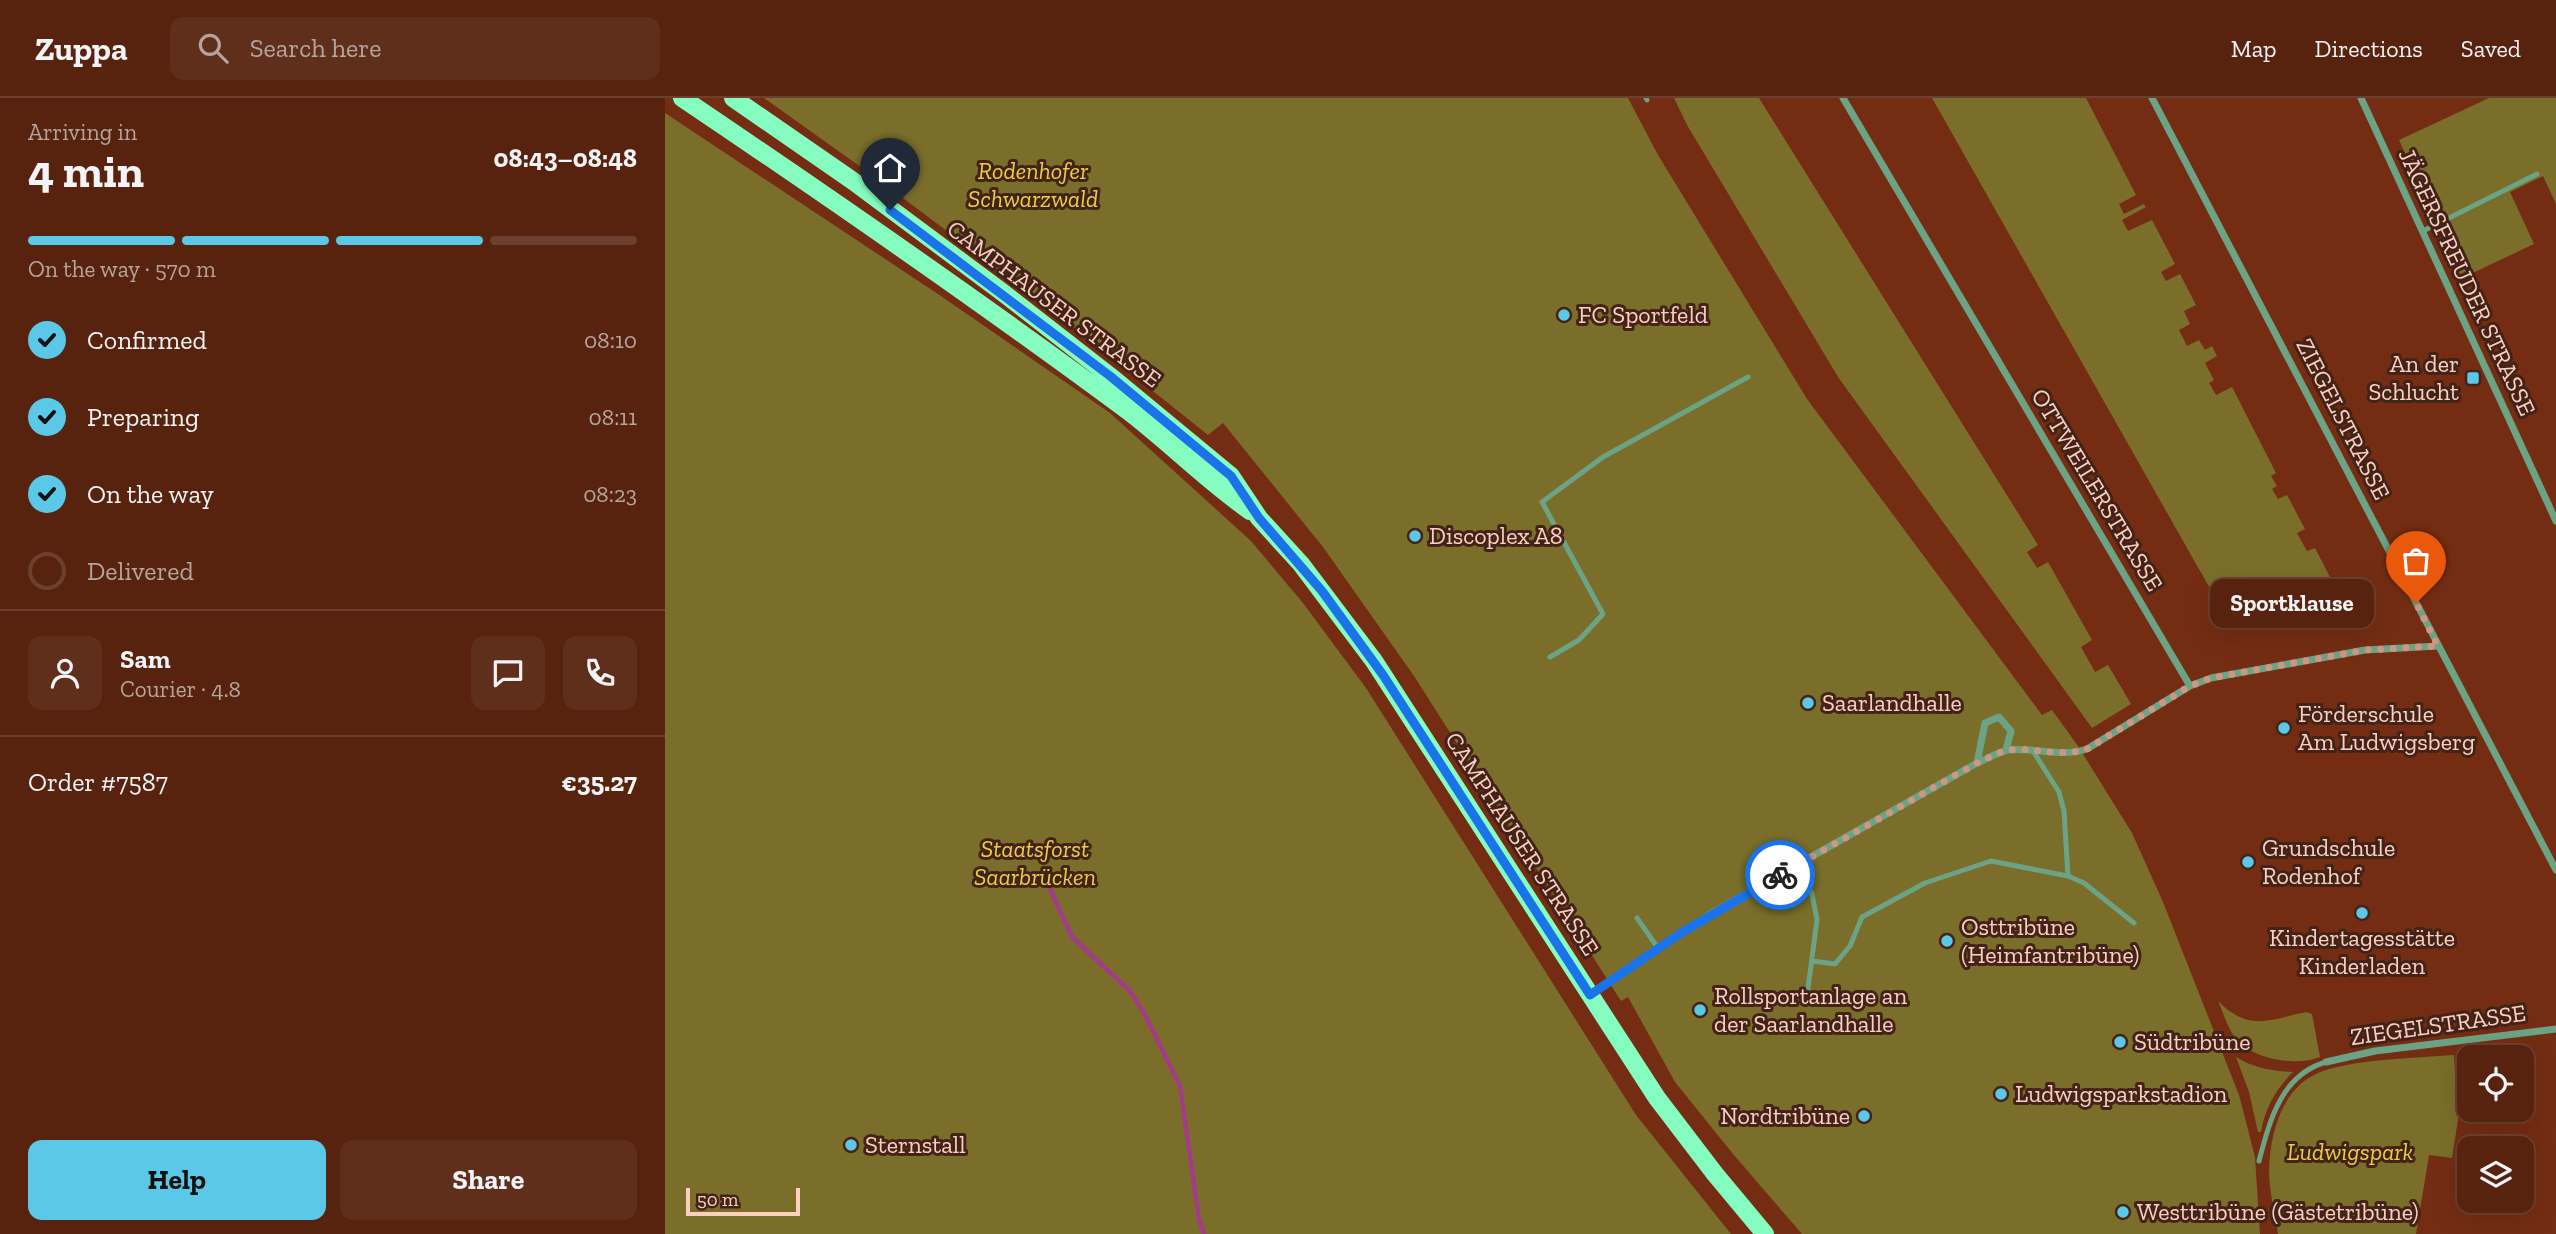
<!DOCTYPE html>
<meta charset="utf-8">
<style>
body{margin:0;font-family:"Zilla Slab",serif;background:#602f1c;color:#f1f3f6;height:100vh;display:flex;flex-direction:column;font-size:26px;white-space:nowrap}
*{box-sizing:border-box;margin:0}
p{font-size:23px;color:#b6a49e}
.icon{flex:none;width:38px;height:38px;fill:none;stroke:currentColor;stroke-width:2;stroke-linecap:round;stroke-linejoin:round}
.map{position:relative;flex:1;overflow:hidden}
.panel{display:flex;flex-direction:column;background:#57220e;width:665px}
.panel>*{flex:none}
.controls{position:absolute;left:1792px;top:947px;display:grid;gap:14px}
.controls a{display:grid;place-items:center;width:77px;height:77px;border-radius:14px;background:#57220e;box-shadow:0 7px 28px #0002,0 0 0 2px #6d3f2e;font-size:35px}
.scale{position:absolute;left:21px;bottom:18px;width:114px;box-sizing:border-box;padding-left:7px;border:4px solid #fbd0c1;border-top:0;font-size:19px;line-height:24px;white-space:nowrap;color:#fbd0c1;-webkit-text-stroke:5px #432318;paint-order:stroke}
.pin{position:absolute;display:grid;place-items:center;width:60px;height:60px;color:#fff;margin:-72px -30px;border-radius:50% 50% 50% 0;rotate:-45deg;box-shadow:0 0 7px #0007}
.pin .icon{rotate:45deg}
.courier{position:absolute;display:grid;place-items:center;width:70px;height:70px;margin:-35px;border:5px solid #1a73e8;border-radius:50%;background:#fff;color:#222;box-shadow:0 2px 9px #0007}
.bubble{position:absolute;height:49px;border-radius:14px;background:#57220e;box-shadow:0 7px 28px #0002,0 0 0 2px #6d3f2e;font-size:23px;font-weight:700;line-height:49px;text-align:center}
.headline em{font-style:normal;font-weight:700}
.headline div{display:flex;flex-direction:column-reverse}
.headline{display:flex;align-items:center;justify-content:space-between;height:119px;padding:0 28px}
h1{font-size:46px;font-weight:700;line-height:52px}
.bar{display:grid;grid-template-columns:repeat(4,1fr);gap:10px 7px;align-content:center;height:84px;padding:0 28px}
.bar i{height:9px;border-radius:5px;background:#6d3f2e}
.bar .current{background:#5bc8e7}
.bar p{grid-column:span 4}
.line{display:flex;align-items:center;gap:18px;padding:0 28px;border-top:2px solid #6d3f2e}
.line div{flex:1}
.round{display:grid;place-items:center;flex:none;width:74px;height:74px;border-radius:14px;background:#602f1c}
ol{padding:0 28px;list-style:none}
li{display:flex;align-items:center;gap:21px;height:77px}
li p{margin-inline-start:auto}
li .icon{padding:7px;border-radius:50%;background:#5bc8e7;color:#111;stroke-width:4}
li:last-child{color:#b6a49e}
li i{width:38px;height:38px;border:4px solid #6d3f2e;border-radius:50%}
.cta{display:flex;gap:14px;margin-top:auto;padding:14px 28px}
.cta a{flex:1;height:80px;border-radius:14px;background:#5bc8e7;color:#111;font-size:28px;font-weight:700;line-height:80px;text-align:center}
.cta a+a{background:#602f1c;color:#f1f3f6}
header{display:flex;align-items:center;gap:42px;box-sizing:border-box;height:98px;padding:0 35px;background:#57220e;border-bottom:2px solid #6d3f2e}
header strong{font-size:33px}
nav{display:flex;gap:38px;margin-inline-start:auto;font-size:24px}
.search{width:490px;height:63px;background:#602f1c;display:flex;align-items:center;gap:18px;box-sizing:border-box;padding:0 24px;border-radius:14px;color:#b6a49e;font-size:26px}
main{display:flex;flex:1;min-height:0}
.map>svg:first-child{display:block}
.green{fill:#7a6e2a}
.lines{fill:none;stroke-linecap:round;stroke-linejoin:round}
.stream{stroke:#a43b88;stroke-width:4.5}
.lane{stroke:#6ca384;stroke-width:5}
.street{stroke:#6ca384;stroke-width:7}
.primary{stroke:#85fdc0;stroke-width:18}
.done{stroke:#cc9784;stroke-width:7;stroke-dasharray:0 12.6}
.route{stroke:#1a73e8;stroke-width:9}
.poi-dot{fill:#5bc8e7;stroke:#432318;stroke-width:2.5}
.labels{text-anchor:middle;stroke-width:6;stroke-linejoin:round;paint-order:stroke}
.park-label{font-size:24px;font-style:italic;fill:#e8d044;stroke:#432318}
.street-label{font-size:24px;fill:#fbd0c1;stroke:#432318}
.poi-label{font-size:24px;fill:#fbd0c1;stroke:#432318;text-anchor:start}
</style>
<header>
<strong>Zuppa</strong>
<div class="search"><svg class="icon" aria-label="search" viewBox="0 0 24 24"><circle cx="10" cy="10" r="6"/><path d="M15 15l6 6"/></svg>Search here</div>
<nav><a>Map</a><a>Directions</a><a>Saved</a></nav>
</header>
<main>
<section class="panel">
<div class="headline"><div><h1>4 min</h1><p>Arriving in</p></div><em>08:43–08:48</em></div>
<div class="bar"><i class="current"></i><i class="current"></i><i class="current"></i><i></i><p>On the way · 570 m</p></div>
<ol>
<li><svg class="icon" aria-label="check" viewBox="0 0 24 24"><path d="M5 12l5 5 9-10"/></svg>Confirmed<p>08:10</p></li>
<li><svg class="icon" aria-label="check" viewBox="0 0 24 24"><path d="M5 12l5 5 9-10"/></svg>Preparing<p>08:11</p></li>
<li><svg class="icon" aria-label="check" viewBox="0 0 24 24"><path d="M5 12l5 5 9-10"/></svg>On the way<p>08:23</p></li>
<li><i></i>Delivered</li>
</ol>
<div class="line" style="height:126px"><a class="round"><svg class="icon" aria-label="person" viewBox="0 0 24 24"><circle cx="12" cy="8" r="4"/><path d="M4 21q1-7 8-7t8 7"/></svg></a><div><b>Sam</b><p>Courier · 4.8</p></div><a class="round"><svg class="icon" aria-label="chat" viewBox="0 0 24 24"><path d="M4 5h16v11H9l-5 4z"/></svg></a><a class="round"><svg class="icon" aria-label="phone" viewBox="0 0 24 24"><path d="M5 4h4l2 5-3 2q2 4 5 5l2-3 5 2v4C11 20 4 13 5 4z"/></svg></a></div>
<div class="line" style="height:91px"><div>Order #7587</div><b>€35.27</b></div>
<div class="cta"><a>Help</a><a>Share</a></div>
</section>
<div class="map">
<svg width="1891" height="1136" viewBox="0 0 1891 1136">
<rect width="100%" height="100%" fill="#742d13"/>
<path class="green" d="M99 0H963L993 57 1142 301 1377 617 1387 612 1413 648 1467 735 1498 804 1574 997 1590 1059 1595 1136H1137L1068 1056 1010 984 963 899 956 903 749 578 658 449 558 325 543 337 379 206 214 82Z
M1009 0H1094L1373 447 1362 454 1372 470 1383 464 1427 542 1416 549 1430 574 1443 567 1466 606 1427 630 1173 279 1022 27Z
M1267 0H1421L1471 97 1454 106 1459 116 1479 106 1481 109 1457 122 1463 133 1487 122 1510 166 1496 174 1501 183 1515 176 1531 207 1519 213 1525 226 1514 232 1522 248 1534 242 1540 252 1547 248 1552 258 1540 265 1549 282 1544 285 1551 297 1567 289 1611 375 1606 378 1612 388 1607 391 1613 401 1622 397 1640 431 1632 435 1642 453 1650 450 1667 483 1659 485 1660 491 1625 497V502L1618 503 1616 493 1602 495 1603 509 1560 517Z
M1824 0H1891V106L1878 78 1845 94 1869 146 1797 180 1734 42Z
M0 15 273 196 445 315 586 443 638 505 701 590 971 1017 1066 1136H0Z
M1553 903C1584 934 1603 922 1641 914L1647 916 1655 959C1631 969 1584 961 1569 938 1562 928 1558 914 1553 903Z
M1865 949 1857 993V959H1850L1852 951Z
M1789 957 1793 1022 1787 1060 1764 1057 1751 1136H1613C1610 1115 1604 1093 1604 1072 1605 1037 1616 992 1651 976 1682 961 1753 960 1789 957Z
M1571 959C1589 970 1607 973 1628 974 1611 991 1600 1010 1596 1034H1593L1584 994Z"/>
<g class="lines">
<path class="stream" d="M385 791 407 839 465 893 479 915 515 988 534 1121 539 1136"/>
<path class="lane" d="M981 0 982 2
M1758 133 1872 76
M885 559 914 542 938 516 877 404 938 359 1083 279
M1368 653 1394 694 1399 713 1403 778
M1132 767 1147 796 1152 822 1141 905
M972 820 993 850
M1147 863 1170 866 1185 848 1197 819 1260 785 1326 763 1403 778 1419 785 1469 825
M1594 1063C1605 1022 1616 977 1661 964"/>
<path class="street" d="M1178 0 1525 588
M1487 0 1891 772
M1696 0 1891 423
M1312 665 1320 625 1334 619 1346 633 1341 652
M925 896 1047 815 1312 665C1322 661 1333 654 1343 652 1371 649 1395 660 1422 651L1525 588 1546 580 1700 552 1773 548
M1661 964 1710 953 1891 931"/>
<path class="primary" d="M17 0C167 101 317 205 463 313 505 345 542 383 585 413
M68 0 188 83 337 194 445 278 566 378 594 420 636 466 709 563 992 1000 1050 1076 1100 1136"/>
</g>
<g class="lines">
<path class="done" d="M1115 777 1312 665C1322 661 1333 654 1344 652 1371 649 1395 660 1422 651L1525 588 1546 580 1700 552 1773 548 1751 505"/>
<path class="route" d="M225 112 445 278 566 378 594 420 657 493 718 577 925 897 1016 835 1115 777"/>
</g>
<g class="poi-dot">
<circle cx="899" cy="217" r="7"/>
<rect x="1801" y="273" width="14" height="14" rx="3.5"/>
<circle cx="750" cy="438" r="7"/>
<circle cx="1143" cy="605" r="7"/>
<circle cx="1619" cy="630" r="7"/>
<circle cx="1583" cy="764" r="7"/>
<circle cx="1697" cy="815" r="7"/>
<circle cx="1282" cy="843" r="7"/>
<circle cx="1035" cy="912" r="7"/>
<circle cx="1455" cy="944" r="7"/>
<circle cx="1336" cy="996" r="7"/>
<circle cx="1199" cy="1018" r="7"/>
<circle cx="186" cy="1047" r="7"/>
<circle cx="1458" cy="1114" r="7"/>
</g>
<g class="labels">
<g class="park-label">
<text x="368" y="81">Rodenhofer<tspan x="368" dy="28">Schwarzwald</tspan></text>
<text x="370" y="759">Staatsforst<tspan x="370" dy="28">Saarbrücken</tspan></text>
<text x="1685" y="1062">Ludwigspark</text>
</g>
<g class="street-label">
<text transform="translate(1802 184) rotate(65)" y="8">JÄGERSFREUDER STRASSE</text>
<text transform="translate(389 206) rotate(37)" y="8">CAMPHAUSER STRASSE</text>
<text transform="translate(1678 321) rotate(63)" y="8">ZIEGELSTRASSE</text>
<text transform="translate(1432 392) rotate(59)" y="8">OTTWEILERSTRASSE</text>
<text transform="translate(857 746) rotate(57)" y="8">CAMPHAUSER STRASSE</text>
<text transform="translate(1773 927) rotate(-8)" y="8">ZIEGELSTRASSE</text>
</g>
<g class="poi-label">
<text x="913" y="225">FC Sportfeld</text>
<text x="1794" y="274" text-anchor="end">An der<tspan x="1794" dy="28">Schlucht</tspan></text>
<text x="764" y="446">Discoplex A8</text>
<text x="1157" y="613">Saarlandhalle</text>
<text x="1633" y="624">Förderschule<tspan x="1633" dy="28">Am Ludwigsberg</tspan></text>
<text x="1597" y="758">Grundschule<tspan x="1597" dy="28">Rodenhof</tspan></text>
<text x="1296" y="837">Osttribüne<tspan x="1296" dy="28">(Heimfantribüne)</tspan></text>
<text x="1697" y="848" text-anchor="middle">Kindertagesstätte<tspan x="1697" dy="28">Kinderladen</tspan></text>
<text x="1049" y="906">Rollsportanlage an<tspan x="1049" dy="28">der Saarlandhalle</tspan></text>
<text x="1469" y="952">Südtribüne</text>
<text x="1350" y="1004">Ludwigsparkstadion</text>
<text x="1185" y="1026" text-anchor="end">Nordtribüne</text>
<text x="200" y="1055">Sternstall</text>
<text x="1472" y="1122">Westtribüne (Gästetribüne)</text>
</g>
</g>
</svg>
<div class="controls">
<a><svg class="icon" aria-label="locate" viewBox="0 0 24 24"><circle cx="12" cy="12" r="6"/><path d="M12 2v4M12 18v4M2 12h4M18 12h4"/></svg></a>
<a><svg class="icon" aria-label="layers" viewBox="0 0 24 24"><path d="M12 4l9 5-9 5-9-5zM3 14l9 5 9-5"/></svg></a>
</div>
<div class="scale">50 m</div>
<div class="pin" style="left:1751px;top:505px;background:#ea580c"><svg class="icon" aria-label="bag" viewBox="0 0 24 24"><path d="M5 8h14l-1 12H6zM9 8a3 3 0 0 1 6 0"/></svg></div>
<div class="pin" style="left:225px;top:112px;background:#1f2937"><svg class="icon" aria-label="home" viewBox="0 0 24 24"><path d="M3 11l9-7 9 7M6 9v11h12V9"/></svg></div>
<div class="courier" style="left:1115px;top:777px"><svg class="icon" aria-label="bike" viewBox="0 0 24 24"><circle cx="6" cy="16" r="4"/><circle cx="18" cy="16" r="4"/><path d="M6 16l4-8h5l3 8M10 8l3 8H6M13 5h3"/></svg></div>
<div class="bubble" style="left:1545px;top:481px;width:164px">Sportklause</div>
</div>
</main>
